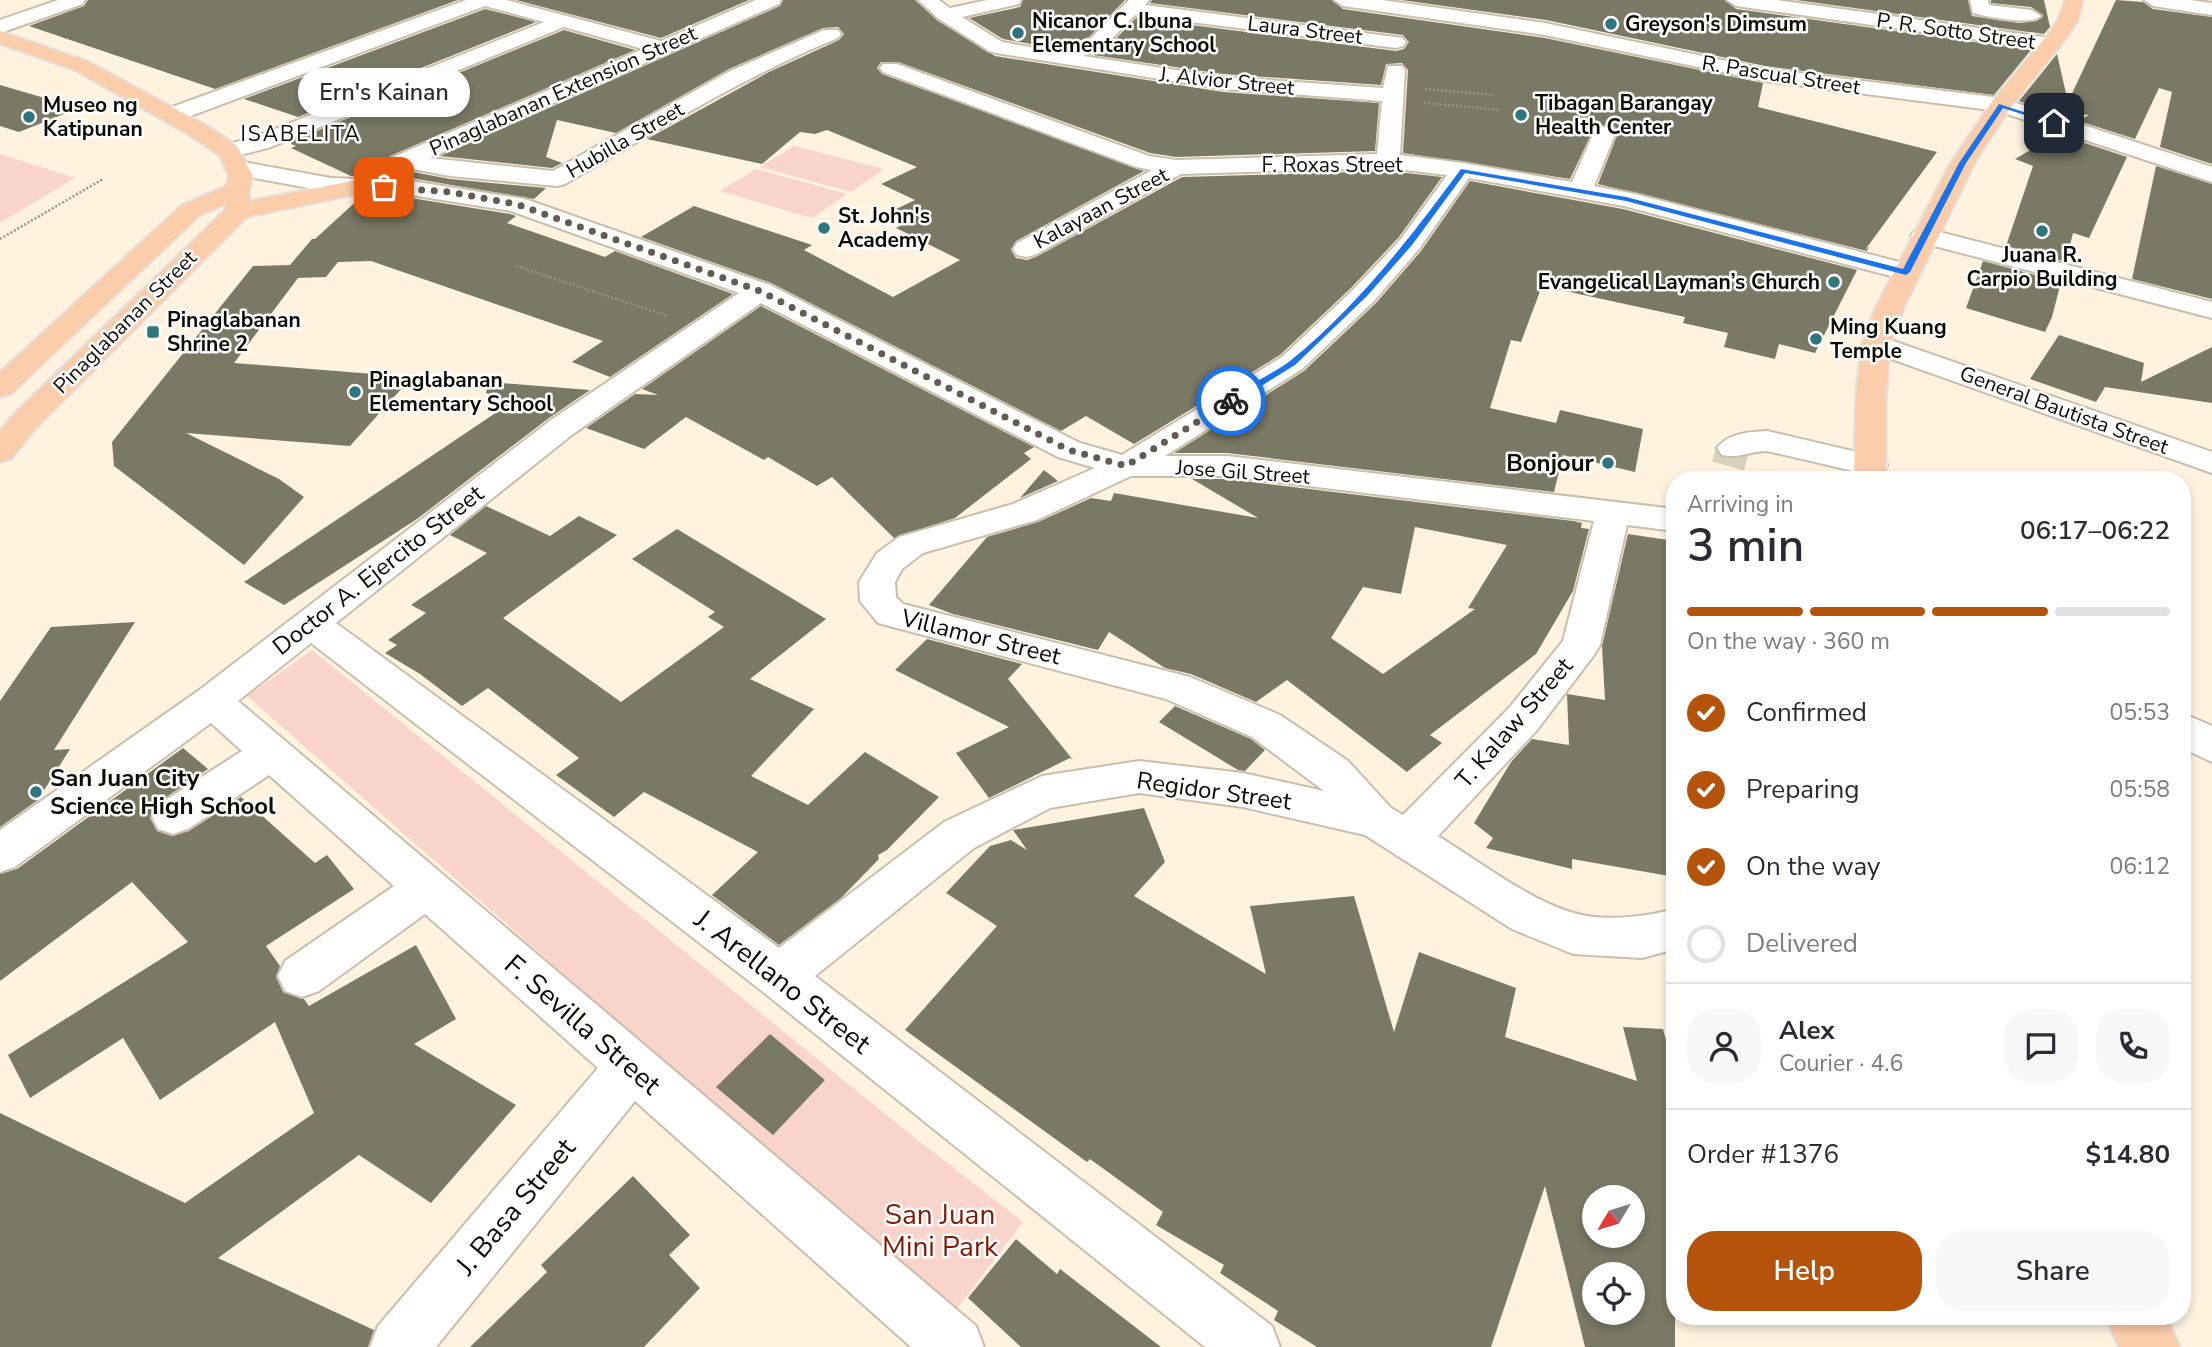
<!DOCTYPE html>
<meta charset="utf-8">
<style>
body{margin:0;font-family:"Nunito Sans",sans-serif;background:#f7f7f7;color:#2b2b33;height:100vh;display:flex;flex-direction:column;font-size:26px;white-space:nowrap}
*{box-sizing:border-box;margin:0}
p{font-size:23px;color:#7c7c81}
.icon{flex:none;width:38px;height:38px;fill:none;stroke:currentColor;stroke-width:2;stroke-linecap:round;stroke-linejoin:round}
.map{position:relative;flex:1;overflow:hidden}
.sheet{position:absolute;left:1666px;top:471px;width:525px;height:854px;display:flex;flex-direction:column;background:#fff;border-radius:28px;box-shadow:0 4px 10px #0003}
.sheet>*{flex:none}
.needle{width:46px;rotate:232deg}
.fabs{position:absolute;left:1582px;top:1185px;display:grid;gap:14px}
.fabs a{display:grid;place-items:center;width:63px;height:63px;border-radius:50%;background:#fff;box-shadow:0 4px 10px #0003;font-size:35px}
.pin{position:absolute;display:grid;place-items:center;width:60px;height:60px;color:#fff;margin:-30px;border-radius:14px;box-shadow:0 4px 10px #0006}
.courier{position:absolute;display:grid;place-items:center;width:70px;height:70px;margin:-35px;border:5px solid #1a73e8;border-radius:50%;background:#fff;color:#222;box-shadow:0 2px 9px #0007}
.bubble{position:absolute;height:49px;border-radius:24px;background:#fff;box-shadow:0 4px 10px #0003;font-size:23px;font-weight:600;line-height:49px;text-align:center}
.headline em{font-style:normal;font-weight:600}
.headline div{display:flex;flex-direction:column-reverse}
.headline{display:flex;align-items:center;justify-content:space-between;height:119px;padding:0 21px}
h1{font-size:46px;font-weight:600;line-height:52px}
.bar{display:grid;grid-template-columns:repeat(4,1fr);gap:10px 7px;align-content:center;height:84px;padding:0 21px}
.bar i{height:9px;border-radius:5px;background:#e1e1e2}
.bar .selected{background:#b45309}
.bar p{grid-column:span 4}
.line{display:flex;align-items:center;gap:18px;padding:0 21px;border-top:2px solid #e1e1e2}
.line div{flex:1}
.round{display:grid;place-items:center;flex:none;width:74px;height:74px;border-radius:28px;background:#f7f7f7}
ol{padding:0 21px;list-style:none}
li{display:flex;align-items:center;gap:21px;height:77px}
li p{margin-inline-start:auto}
li .icon{padding:7px;border-radius:50%;background:#b45309;color:#fff;stroke-width:4}
li:last-child{color:#7c7c81}
li i{width:38px;height:38px;border:4px solid #e1e1e2;border-radius:50%}
.cta{display:flex;gap:14px;margin-top:auto;padding:14px 21px}
.cta a{flex:1;height:80px;border-radius:28px;background:#b45309;color:#fff;font-size:28px;font-weight:600;line-height:80px;text-align:center}
.cta a+a{background:#f7f7f7;color:#2b2b33}
.map>svg:first-child{display:block}
.green{fill:#f8d4cb}
.building{fill:#7a7965;fill-rule:evenodd}
.lines{fill:none;stroke-linecap:round;stroke-linejoin:round}
.minor-tunnel{stroke:#dbd0be;stroke-width:33;stroke-dasharray:33 17;stroke-linecap:butt}
.minor-casing{stroke:#c9beab;stroke-width:4}
.major-casing{stroke:#e2e2e1;stroke-width:4}
.path{stroke:#9a9284;stroke-width:2.5;stroke-dasharray:2 2;stroke-linecap:butt}
.minor{fill:#fff;fill-rule:evenodd}
.major{fill:#fbcdab;fill-rule:evenodd}
.route{fill:#1a73e8}
.done{stroke:#625c51;stroke-width:7;stroke-dasharray:0 12.6}
.poi-dot{fill:#2d767d;stroke:#fff;stroke-width:2.5}
.labels{text-anchor:middle;stroke-width:5;stroke-linejoin:round;paint-order:stroke}
.far-poi-label{font-size:21px;font-weight:bold;fill:#0e0b05;stroke:#fff;text-anchor:start}
.far-street-label{font-size:21px;fill:#0e0b05;stroke:#fff}
.far-neighbourhood-label{font-size:21px;letter-spacing:2px;fill:#0e0b05;stroke:#fff}
.poi-label{font-size:24px;font-weight:bold;fill:#0e0b05;stroke:#fff;text-anchor:end}
.street-label{font-size:24px;fill:#0e0b05;stroke:#fff}
.near-street-label{font-size:28px;fill:#0e0b05;stroke:#fff}
.near-park-label{font-size:28px;fill:#811905;stroke:#fff}
</style>
<div class="map">
<svg width="2212" height="1347" viewBox="0 0 2212 1347">
<rect width="100%" height="100%" fill="#fff3df"/>
<path class="green" d="M794 146 884 169 851 192 760 167Z
M0 154 75 178 0 223Z
M756 169 847 194 812 218 720 191Z
M312 650 905 1130 1023 1222 952 1315 247 696Z"/>
<path class="building" d="M88 0H458L215 89 29 26 84 6Z
M516 0H749L661 38Z
M783 0H915L938 21 995 56 1223 92 1379 103 1375 151 1176 157 1150 153 898 62H881L877 68 882 74 1144 171 1016 241 1011 250 1016 258 1027 260 1036 257 1182 177 1388 171 1442 177 1399 237 1352 287 1280 355 1134 444 1086 416 1061 431 771 283 641 237 694 206 812 245 804 250 893 297 960 260 896 228 913 219 894 210 915 200 881 184 917 167 827 130 815 134 800 132 762 164 647 139 769 72 839 40 844 34 838 27 823 28 729 69 616 133 557 120 546 157 562 163 552 168 440 156 780 6Z
M1023 0H1125L1089 37 1058 49 1003 39 969 18 1020 7Z
M1152 0H1332L1343 9 1545 38 1763 83 1758 107 1937 152 1865 250 1869 247 1867 251 1598 184 1618 133 1613 124 1595 126 1570 179 1403 153 1408 70 1402 63 1386 64 1381 85 1223 74 1093 55 1106 49 1136 18 1396 51 1404 49 1409 42 1403 35 1150 3Z
M1401 0H1725L1736 9 2031 50 1994 95 1765 66 1546 20Z
M1796 0H1968L1972 16 2019 23 2037 21 2043 15 2031 7 1991 3V0H2044L2050 27 2044 34Z
M2116 0 2143 2 2153 9 2212 17V164L2160 147 2172 92 2159 88 2135 139 2079 121 2089 115 2039 108 2019 101 2057 54 2068 102Z
M485 9 536 22 298 117 244 99Z
M564 30 635 50 390 156 384 163 389 170 398 173 408 171 450 179 546 188 534 199 411 178 351 176 291 148 296 146 291 144 292 141Z
M0 85 79 108 19 132 0 126Z
M2058 134 2127 157 2089 238 2073 233 2066 262 2006 246 2033 166 2015 159Z
M2156 166 2212 184V299L2132 279Z
M1470 181 1623 209 1857 270 1815 353 1779 344 1775 359 1724 347 1728 333 1683 323 1685 317 1542 286 1521 342 1511 340 1490 408 1556 423 1560 410 1643 429 1635 472 1563 455 1554 492 1227 453H1174L1304 371 1376 303 1421 251Z
M362 196 411 198 510 214 516 216 507 223 605 257 615 251 733 294 610 377 572 362 603 341 371 261 338 262 326 277 298 278 234 363 412 377 350 446 186 433 279 479 304 497 244 565 114 466 112 442 253 266 290 265 312 239H315Z
M1983 261 2061 282 2052 317 2045 332 1966 308Z
M761 306 1034 447 1024 453 1031 459 955 518 894 538 832 477 817 486 768 457 764 460 686 417 644 449 586 428 635 394 658 395 642 389Z
M2059 335 2144 363 2141 382 2212 347V403L2105 387 2096 402 2030 379Z
M488 382 590 390 549 418 417 519 284 605 244 582 512 402 486 393Z
M1044 470 1058 481 1020 498Z
M1192 479H1227L1573 521 1582 523 1581 528 1589 529 1573 591 1536 654 1430 735 1442 743 1407 772 1287 680 1256 702 1191 674 1165 668 1109 632 1098 650 953 614 929 605 987 537 1038 522 1091 498 1111 501 1114 493 1258 518ZM1415 527 1507 545 1468 608 1475 609 1383 674 1331 638 1363 587 1401 594Z
M486 506 550 536 579 516 617 535 503 618 621 702 724 627 708 617 715 612 632 559 677 529 826 619 750 679 814 709 751 776 808 805 865 752 939 797 887 850 878 855 879 859 841 898 779 945 712 895 758 852 644 792 614 817 556 775 579 758 488 688 462 706 420 674 385 653 397 645 388 640 426 613 411 605 487 553 450 535Z
M1628 534 1675 541V877L1572 859V869L1486 848 1493 838 1474 823 1511 762 1532 739 1569 745 1567 694 1605 700 1602 646Z
M135 622 54 750 70 749 38 800 0 827V701L51 627Z
M927 639 1022 664 1008 679 1073 760 1070 758 989 798 956 753 1009 727 895 670Z
M1175 706 1251 739 1265 750 1245 771 1238 770 1159 722Z
M183 748 208 769 156 804 150 818 157 831 172 836 189 831 241 797 315 863 327 855 354 889 266 946 280 966 276 977 283 992 304 999 309 1006 416 945 456 1019 414 1044 516 1105 431 1203 359 1155 218 1258 374 1330 368 1347H0V1113L185 1203 314 1113 275 1022 160 1100 123 1038 30 1098 8 1055 188 942 132 882 0 981V874L17 869Z
M1144 808 1165 862 1134 896 1266 974 1250 906 1354 896 1394 1032 1419 952 1516 988 1505 1037 1637 1081 1623 1027 1663 1029 1675 1073V1347H1585L1545 1186 1491 1347H1317L1274 1320 1278 1311 1220 1273 1224 1265 1156 1225 1163 1212 1090 1159 1087 1162 905 1030 997 926 946 893 990 846 1011 840 1027 850 1013 830ZM1594 1197H1633V1236H1594ZM1594 1274H1633V1312H1594Z
M770 1034 825 1080 773 1135 716 1087Z
M633 1176 690 1235 669 1255 700 1288 644 1347H470L547 1272 541 1265Z
M1016 1239 1057 1274 1060 1269 1161 1347H1021L968 1298Z"/>
<g class="lines">
<path class="minor-tunnel" d="M1728 466 1733 448"/>
<g class="minor-casing">
<path id="minor" d="M58 0H85L83 4 0 33V20Z
M466 0H506L661 41 756 0H781L779 4 430 158 553 171 730 71 824 30H838L841 34 838 38C742 77 655 132 565 184L557 186 450 176 408 168 399 170 391 168 387 163 391 158 643 49 564 27 271 147 229 158 221 156 217 151 221 146 255 137 544 22 485 6 180 120H164L161 115 164 110Z
M918 0H939L950 8 987 0H1021L1019 4 962 17 1002 42 1058 52 1090 39 1129 0H1149L1145 5 1403 38 1406 42 1403 46 1396 48 1135 15 1104 47 1083 56 1223 77 1383 88 1388 66H1402L1405 70 1400 155 1463 163 1572 182 1594 132 1597 127H1613L1616 132 1594 186 1635 194 1915 266 1919 272 1915 278 1906 280 1624 206 1469 178 1419 249 1374 301 1302 369 1165 456H1227L1675 509V531L1627 525 1600 645 1594 655 1537 730 1438 836C1477 860 1530 901 1574 913 1603 922 1646 917 1675 909V949L1642 958 1573 954 1512 929 1365 835 1243 807 1139 793 1050 808 974 848 815 976 1272 1326 1280 1347H1205L762 991 311 643 238 701 976 1326 984 1347H911L635 1101 436 1347H370L378 1326 598 1068 425 914 319 991 302 997 285 991 278 976 285 961 394 886 269 775 188 829 173 834 158 829 152 817 158 805 242 751 211 723 15 867 0 872V830L198 691 551 420 739 293 511 211 411 195 331 192 238 175 230 173 226 168 230 163 238 161 331 178 411 181 525 199 770 285 1080 443 1122 455 1282 357 1354 289 1401 239 1447 175 1388 168 1181 174 1035 255 1026 257 1017 255 1013 249 1017 243 1152 170 1136 167 883 72 880 68 883 64H897L1149 156 1176 160 1377 154 1382 101 1223 89 996 53 989 51 939 19ZM761 303 1058 457 1095 468 1013 504 899 537 877 553 859 582 860 601 878 623 1166 699 1252 737 1324 791 1243 773 1139 761 1042 776 944 822 779 948 336 623 573 434ZM1131 476H1227L1594 521 1563 641 1509 708 1403 815 1391 808 1348 761 1280 715 1190 677 903 604 896 597 895 582 902 569 923 553 1037 520Z
M1334 0H1382L1545 23 1765 69 2001 98 2212 167V182L1998 111 1765 81 1545 35 1343 6Z
M1727 0H1777L2051 38 2058 40 2061 44 2058 48 2051 50 1736 6Z
M1970 0H1988L1989 5 2031 10 2041 16C2032 26 1987 17 1973 13Z
M2144 0H2190L2212 3V15L2153 6Z
M1924 228 2212 302V318L1915 241 1911 236 1915 231Z
M1876 335 2212 452V473L1866 350 1862 344 1866 338Z
M1767 431 1882 458 1887 465 1882 472 1871 475 1767 451C1751 451 1738 459 1722 455L1717 448C1728 433 1750 432 1767 431Z
M2182 713 2212 726V762L2182 748Z"/>
</g>
<g class="major-casing">
<path id="major" d="M2065 0H2083L2078 20 2067 37 2010 108 1974 164 1904 307 1890 344 1886 395V480H1854L1856 395 1862 344 1876 307 1950 164 1993 100 2049 33 2058 20Z
M0 31 89 62 207 126 237 146 253 176 249 190 250 201 357 180 366 182 369 187 366 192 357 194 247 217 36 428 11 459 0 462V431L14 414 226 209V204L200 215 11 394 0 397V372L182 205 226 186 229 176 219 155 191 136 75 70 0 44Z
M2105 1316H2166L2180 1347H2119Z"/>
</g>
<path class="path" d="M1425 89 1494 95
M1424 103 1500 110
M0 239 103 179
M516 266 668 316"/>
<use href="#minor" class="minor"/>
<use href="#major" class="major"/>
</g>
<path class="route" d="M1999 104 2058 123 2052 124 2003 108 1966 163 1910 272 1906 275 1626 201 1465 173 1412 245 1367 296 1295 365 1234 403 1227 401C1245 385 1270 376 1290 361 1357 307 1410 238 1461 169L1626 197 1903 269 1959 163Z"/>
<g class="lines">
<path class="done" d="M384 187 449 192 516 204 760 291 1069 450 1126 466 1231 401"/>
</g>
<g class="poi-dot">
<circle cx="1611" cy="24" r="7"/>
<circle cx="1018" cy="33" r="7"/>
<circle cx="1521" cy="115" r="7"/>
<circle cx="29" cy="117" r="7"/>
<circle cx="824" cy="228" r="7"/>
<circle cx="2042" cy="231" r="7"/>
<circle cx="1834" cy="282" r="7"/>
<rect x="146" y="325" width="14" height="14" rx="3.5"/>
<circle cx="1816" cy="339" r="7"/>
<circle cx="355" cy="392" r="7"/>
<circle cx="1608" cy="463" r="7"/>
<circle cx="36" cy="792" r="7"/>
</g>
<g class="labels">
<g class="far-poi-label">
<text x="1032" y="28">Nicanor C. Ibuna<tspan x="1032" dy="24">Elementary School</tspan></text>
<text x="1625" y="31">Greyson's Dimsum</text>
<text x="1535" y="110">Tibagan Barangay<tspan x="1535" dy="24">Health Center</tspan></text>
<text x="43" y="112">Museo ng<tspan x="43" dy="24">Katipunan</tspan></text>
<text x="838" y="223">St. John's<tspan x="838" dy="24">Academy</tspan></text>
<text x="2042" y="262" text-anchor="middle">Juana R.<tspan x="2042" dy="24">Carpio Building</tspan></text>
<text x="1820" y="289" text-anchor="end">Evangelical Layman’s Church</text>
<text x="167" y="327">Pinaglabanan<tspan x="167" dy="24">Shrine 2</tspan></text>
<text x="1830" y="334">Ming Kuang<tspan x="1830" dy="24">Temple</tspan></text>
<text x="369" y="387">Pinaglabanan<tspan x="369" dy="24">Elementary School</tspan></text>
</g>
<g class="far-street-label">
<text transform="translate(1305 30) rotate(7)" y="7">Laura Street</text>
<text transform="translate(1956 31) rotate(8)" y="7">P. R. Sotto Street</text>
<text transform="translate(1781 75) rotate(9)" y="7">R. Pascual Street</text>
<text transform="translate(1227 81) rotate(6)" y="7">J. Alvior Street</text>
<text transform="translate(563 91) rotate(-24)" y="7">Pinaglabanan Extension Street</text>
<text transform="translate(625 140) rotate(-30)" y="7">Hubilla Street</text>
<text x="1332" y="172">F. Roxas Street</text>
<text transform="translate(1101 208) rotate(-28)" y="7">Kalayaan Street</text>
<text transform="translate(125 322) rotate(-45)" y="7">Pinaglabanan Street</text>
<text transform="translate(2064 410) rotate(20)" y="7">General Bautista Street</text>
<text transform="translate(1243 472) rotate(4)" y="7">Jose Gil Street</text>
</g>
<g class="far-neighbourhood-label">
<text x="301" y="141">ISABELITA</text>
</g>
<g class="poi-label">
<text x="1594" y="471">Bonjour</text>
<text x="50" y="786" text-anchor="start">San Juan City<tspan x="50" dy="28">Science High School</tspan></text>
</g>
<g class="street-label">
<text transform="translate(378 570) rotate(-38)" y="8">Doctor A. Ejercito Street</text>
<text transform="translate(981 637) rotate(14)" y="8">Villamor Street</text>
<text transform="translate(1514 723) rotate(-49)" y="8">T. Kalaw Street</text>
<text transform="translate(1214 791) rotate(8)" y="8">Regidor Street</text>
</g>
<g class="near-street-label">
<text transform="translate(783 981) rotate(38)" y="10">J. Arellano Street</text>
<text transform="translate(583 1024) rotate(41)" y="10">F. Sevilla Street</text>
<text transform="translate(515 1206) rotate(-50)" y="10">J. Basa Street</text>
</g>
<g class="near-park-label">
<text x="940" y="1224">San Juan<tspan x="940" dy="32">Mini Park</tspan></text>
</g>
</g>
</svg>
<div class="fabs">
<a><svg class="needle" viewBox="-14 -14 28 28"><path d="M0-13l5 13h-10z" fill="#e53935"/><path d="M0 13l5-13h-10z" fill="#7c7c81"/></svg></a>
<a><svg class="icon" aria-label="locate" viewBox="0 0 24 24"><circle cx="12" cy="12" r="6"/><path d="M12 2v4M12 18v4M2 12h4M18 12h4"/></svg></a>
</div>
<div class="pin" style="left:384px;top:187px;background:#ea580c"><svg class="icon" aria-label="bag" viewBox="0 0 24 24"><path d="M5 8h14l-1 12H6zM9 8a3 3 0 0 1 6 0"/></svg></div>
<div class="pin" style="left:2054px;top:123px;background:#1f2937"><svg class="icon" aria-label="home" viewBox="0 0 24 24"><path d="M3 11l9-7 9 7M6 9v11h12V9"/></svg></div>
<div class="courier" style="left:1231px;top:401px"><svg class="icon" aria-label="bike" viewBox="0 0 24 24"><circle cx="6" cy="16" r="4"/><circle cx="18" cy="16" r="4"/><path d="M6 16l4-8h5l3 8M10 8l3 8H6M13 5h3"/></svg></div>
<div class="bubble" style="left:298px;top:68px;width:172px">Ern's Kainan</div>
<section class="sheet">
<div class="headline"><div><h1>3 min</h1><p>Arriving in</p></div><em>06:17–06:22</em></div>
<div class="bar"><i class="selected"></i><i class="selected"></i><i class="selected"></i><i></i><p>On the way · 360 m</p></div>
<ol>
<li><svg class="icon" aria-label="check" viewBox="0 0 24 24"><path d="M5 12l5 5 9-10"/></svg>Confirmed<p>05:53</p></li>
<li><svg class="icon" aria-label="check" viewBox="0 0 24 24"><path d="M5 12l5 5 9-10"/></svg>Preparing<p>05:58</p></li>
<li><svg class="icon" aria-label="check" viewBox="0 0 24 24"><path d="M5 12l5 5 9-10"/></svg>On the way<p>06:12</p></li>
<li><i></i>Delivered</li>
</ol>
<div class="line" style="height:126px"><a class="round"><svg class="icon" aria-label="person" viewBox="0 0 24 24"><circle cx="12" cy="8" r="4"/><path d="M4 21q1-7 8-7t8 7"/></svg></a><div><b>Alex</b><p>Courier · 4.6</p></div><a class="round"><svg class="icon" aria-label="chat" viewBox="0 0 24 24"><path d="M4 5h16v11H9l-5 4z"/></svg></a><a class="round"><svg class="icon" aria-label="phone" viewBox="0 0 24 24"><path d="M5 4h4l2 5-3 2q2 4 5 5l2-3 5 2v4C11 20 4 13 5 4z"/></svg></a></div>
<div class="line" style="height:91px"><div>Order #1376</div><b>$14.80</b></div>
<div class="cta"><a>Help</a><a>Share</a></div>
</section>
</div>
